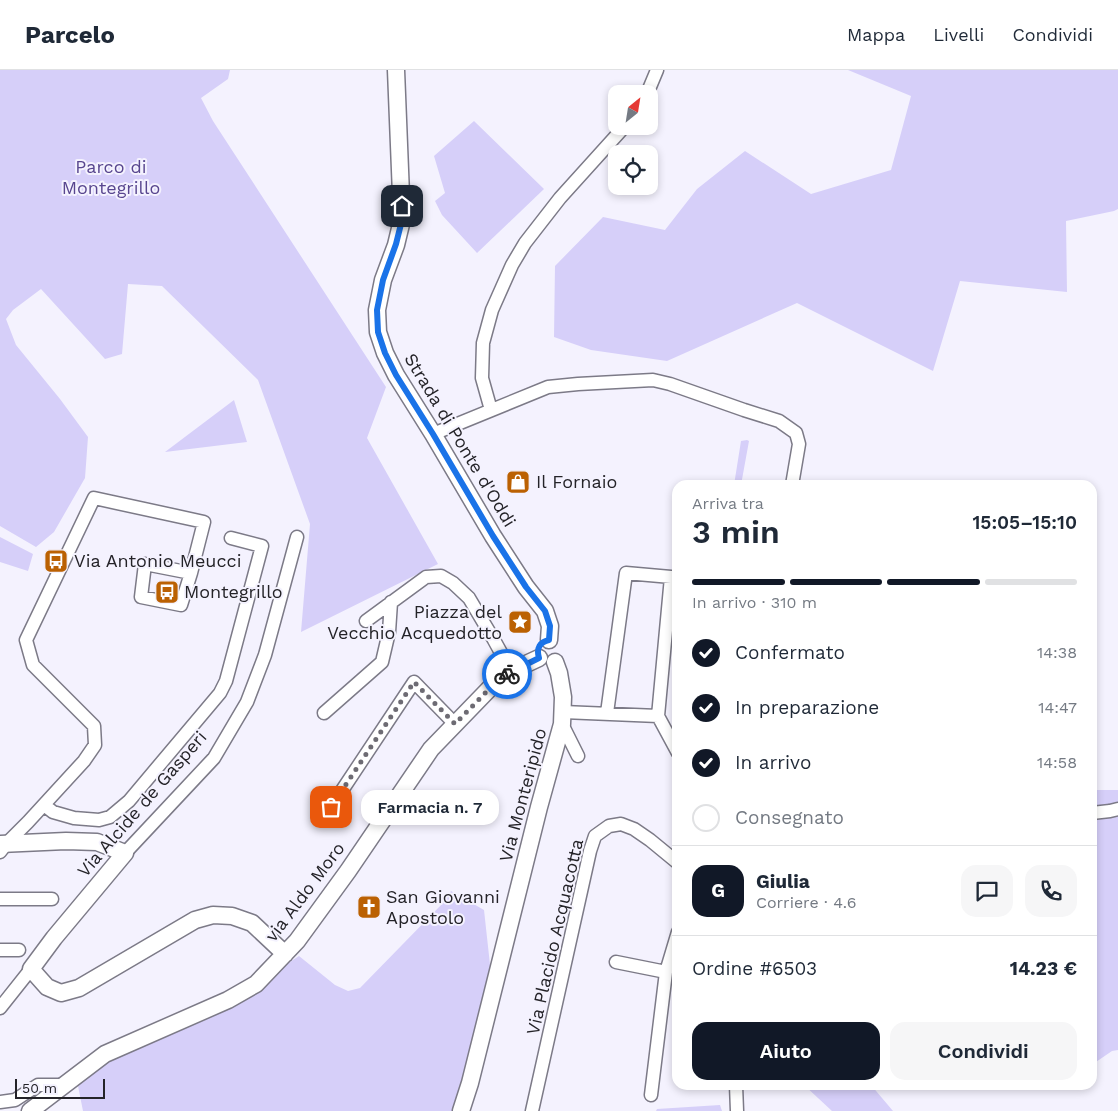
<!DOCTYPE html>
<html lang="it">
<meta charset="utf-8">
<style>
body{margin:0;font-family:"Work Sans",sans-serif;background:#f6f6f7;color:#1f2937;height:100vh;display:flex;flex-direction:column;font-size:19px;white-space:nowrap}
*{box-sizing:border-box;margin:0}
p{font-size:16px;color:#747a83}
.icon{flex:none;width:28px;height:28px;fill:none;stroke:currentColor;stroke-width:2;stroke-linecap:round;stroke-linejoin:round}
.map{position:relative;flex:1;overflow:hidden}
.side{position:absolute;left:672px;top:410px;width:425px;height:610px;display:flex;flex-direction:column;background:#fff;border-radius:15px;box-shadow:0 2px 8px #0003}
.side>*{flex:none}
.needle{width:32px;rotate:30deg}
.fabs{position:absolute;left:608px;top:15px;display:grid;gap:10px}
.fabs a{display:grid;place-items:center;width:50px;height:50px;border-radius:10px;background:#fff;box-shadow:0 2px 8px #0003;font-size:25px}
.scale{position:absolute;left:15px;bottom:12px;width:90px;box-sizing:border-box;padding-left:5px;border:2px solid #242328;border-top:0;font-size:14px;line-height:18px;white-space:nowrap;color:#242328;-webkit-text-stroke:4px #f4f2fe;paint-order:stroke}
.pin{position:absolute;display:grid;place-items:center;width:42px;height:42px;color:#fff;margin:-21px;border-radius:10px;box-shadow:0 2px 8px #0006}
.courier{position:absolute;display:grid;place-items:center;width:50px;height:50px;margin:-25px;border:4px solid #1a73e8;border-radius:50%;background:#fff;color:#222;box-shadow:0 1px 6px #0007}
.bubble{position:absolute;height:35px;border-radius:15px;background:#fff;box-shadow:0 2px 8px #0003;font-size:16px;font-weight:600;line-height:35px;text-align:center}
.overview em{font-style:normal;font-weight:600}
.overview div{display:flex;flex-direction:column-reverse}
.overview{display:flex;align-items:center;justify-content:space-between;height:85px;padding:0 20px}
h1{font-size:32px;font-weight:600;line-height:38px}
.bar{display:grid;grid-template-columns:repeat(4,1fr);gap:8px 5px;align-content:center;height:60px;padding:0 20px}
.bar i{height:6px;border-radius:4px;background:#e0e1e3}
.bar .selected{background:#111827}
.bar p{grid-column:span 4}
.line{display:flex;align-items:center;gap:12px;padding:0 20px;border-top:1px solid #e0e1e3}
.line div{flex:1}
.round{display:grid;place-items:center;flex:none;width:52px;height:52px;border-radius:15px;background:#f6f6f7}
ol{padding:0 20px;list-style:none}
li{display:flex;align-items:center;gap:15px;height:55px}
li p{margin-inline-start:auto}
li .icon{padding:5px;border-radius:50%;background:#111827;color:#fff;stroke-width:4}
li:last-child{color:#747a83}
li i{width:28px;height:28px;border:2px solid #e0e1e3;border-radius:50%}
.button{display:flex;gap:10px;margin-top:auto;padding:10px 20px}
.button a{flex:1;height:58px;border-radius:15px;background:#111827;color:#fff;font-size:20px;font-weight:600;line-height:58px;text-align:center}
.button a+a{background:#f6f6f7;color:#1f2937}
header{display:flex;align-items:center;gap:30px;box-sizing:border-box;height:70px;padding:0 25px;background:#fff;border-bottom:1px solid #e0e1e3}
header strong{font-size:24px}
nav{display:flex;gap:28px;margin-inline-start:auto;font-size:18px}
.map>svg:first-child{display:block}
.green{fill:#d6cff9}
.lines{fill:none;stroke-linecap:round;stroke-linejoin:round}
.minor-casing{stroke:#7c7a87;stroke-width:15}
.tertiary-casing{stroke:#7c7a87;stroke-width:19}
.minor{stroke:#fff;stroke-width:12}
.tertiary{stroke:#fff;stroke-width:16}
.done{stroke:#6d6b73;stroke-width:5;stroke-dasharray:0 9}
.route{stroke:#1a73e8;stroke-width:6}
.labels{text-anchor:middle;stroke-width:4;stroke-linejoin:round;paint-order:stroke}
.park-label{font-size:18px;fill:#58468f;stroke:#f4f2fe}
.street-label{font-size:18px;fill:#242328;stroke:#f4f2fe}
.poi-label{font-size:18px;fill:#242328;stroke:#f4f2fe;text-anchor:start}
</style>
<header>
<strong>Parcelo</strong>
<nav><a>Mappa</a><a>Livelli</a><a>Condividi</a></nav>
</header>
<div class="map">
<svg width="1118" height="1041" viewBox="0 0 1118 1041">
<rect width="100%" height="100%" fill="#f4f2fe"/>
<path class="green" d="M0 0H230L228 9 201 28 213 51 386 317 367 368 438 494 301 562 310 454 258 310 162 216 128 214 122 284 105 289 41 219 13 240 6 249 16 275 60 329 88 367 85 408 54 462 36 477 0 456Z
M848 0H1118V139L1114 141 1066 151 1067 222 960 211 933 301 797 233 667 291 591 280 554 267 555 196 603 147 665 160 697 119 745 81 811 124 891 100 911 26Z
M474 51 544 119 477 183 442 145 435 131 445 123 434 86Z
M234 330 247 372 165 382Z
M747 370 749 371 741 415H734L741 371Z
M0 467 33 484 28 501 0 492Z
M1093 720H1118V980L1112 981 1093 994Z
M451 821 484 840 493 922 459 1041H83L76 1006 256 914 299 886 335 915 348 921 360 918 443 833Z
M804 1015H871L893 1041H832Z
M720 1035 722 1041H656L657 1039Z"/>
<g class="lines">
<g class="minor-casing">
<path id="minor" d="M647 24 657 0
M491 340 482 308 483 273 492 240 512 195 525 173 560 128 625 56
M433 364 548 317 578 314 653 310 670 314 744 340 779 351 796 363 799 374 792 415
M366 551 426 507 441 506 453 513 469 528 494 570 511 601
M563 642 658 646 678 683
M324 643 382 592 389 562 391 532
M607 643 626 503 671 507 658 646
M562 654 578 686
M44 735 53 742 74 748 99 750 110 747 129 731 220 623 226 611 262 476 231 468
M331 737 414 612 455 654
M1092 743 1110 741 1118 739
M0 782 7 773 28 752 84 691 95 675 94 656 33 595 26 570 94 428 204 452 191 503 181 535 141 527 145 494 191 503
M125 783 214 688 247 632 265 585 297 467
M0 829H52
M0 880H19
M616 892 666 902
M0 938 31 899
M736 1015 737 1041
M651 1025 666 902 678 862
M0 1032 15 1030 38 1015H64
M532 1041 590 781 595 766 609 756 621 754 634 759 650 770 678 793"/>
</g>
<g class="tertiary-casing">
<path id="tertiary" d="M396 0 402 150 396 175 383 210 377 240 378 262 385 283 396 305 433 364 493 466 526 517 545 541 550 556 549 570
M0 774 66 771 97 772 125 783 54 868 31 899 47 917 61 923 79 918 195 850 213 845 232 846 252 853 285 884
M30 1041 105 984 228 930 256 914 297 871 348 801 431 679 491 617 502 607 511 601 539 588
M461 1041 470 1013 539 737 562 654 563 627 559 603 555 592"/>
</g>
<use href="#minor" class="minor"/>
<use href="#tertiary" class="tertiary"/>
</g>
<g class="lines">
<path class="done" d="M331 737 414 612 455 654 491 617 507 604"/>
<path class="route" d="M402 136V150L396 174 383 210 377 240 378 262 385 283 396 305 433 364 493 466 526 517 545 541 550 556 549 570C540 572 536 578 539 588L507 604"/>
</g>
<defs>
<g id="shop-square" transform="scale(1.25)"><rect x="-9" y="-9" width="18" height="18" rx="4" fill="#bb6102" stroke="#f4f2fe"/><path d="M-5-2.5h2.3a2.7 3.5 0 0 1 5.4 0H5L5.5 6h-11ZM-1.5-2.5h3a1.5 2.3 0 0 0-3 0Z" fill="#fff"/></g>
<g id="bus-square" transform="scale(1.25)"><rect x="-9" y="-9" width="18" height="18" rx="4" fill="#bb6102" stroke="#f4f2fe"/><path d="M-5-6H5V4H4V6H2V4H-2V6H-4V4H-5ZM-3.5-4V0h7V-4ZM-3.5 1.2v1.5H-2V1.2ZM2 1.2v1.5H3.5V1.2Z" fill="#fff"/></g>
<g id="sight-square" transform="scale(1.25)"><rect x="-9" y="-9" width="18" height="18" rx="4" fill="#bb6102" stroke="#f4f2fe"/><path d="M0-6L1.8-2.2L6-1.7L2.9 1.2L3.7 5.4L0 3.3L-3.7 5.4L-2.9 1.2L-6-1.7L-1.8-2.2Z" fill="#fff"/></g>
<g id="church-square" transform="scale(1.25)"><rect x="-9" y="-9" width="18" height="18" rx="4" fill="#bb6102" stroke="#f4f2fe"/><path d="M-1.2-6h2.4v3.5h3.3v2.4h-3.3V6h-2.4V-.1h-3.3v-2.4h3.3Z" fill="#fff"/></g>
</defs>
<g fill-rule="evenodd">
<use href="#shop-square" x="518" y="412"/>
<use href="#bus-square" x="56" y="491"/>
<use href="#bus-square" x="167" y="522"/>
<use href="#sight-square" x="520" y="552"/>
<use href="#church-square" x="369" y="837"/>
</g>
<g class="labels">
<g class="park-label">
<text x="111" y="103">Parco di<tspan x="111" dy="21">Montegrillo</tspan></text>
</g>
<g class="street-label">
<text transform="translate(460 370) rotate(59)" y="6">Strada di Ponte d'Oddi</text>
<text transform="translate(523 725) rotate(-75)" y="6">Via Monteripido</text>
<text transform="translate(142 734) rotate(-49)" y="6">Via Alcide de Gasperi</text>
<text transform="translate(305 822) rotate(-53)" y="6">via Aldo Moro</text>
<text transform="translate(555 867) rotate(-77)" y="6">Via Placido Acquacotta</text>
</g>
<g class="poi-label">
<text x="536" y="418">Il Fornaio</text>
<text x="74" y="497">Via Antonio Meucci</text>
<text x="184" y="528">Montegrillo</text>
<text x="502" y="548" text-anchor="end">Piazza del<tspan x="502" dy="21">Vecchio Acquedotto</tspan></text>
<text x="386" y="833">San Giovanni<tspan x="386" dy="21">Apostolo</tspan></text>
</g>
</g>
</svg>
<div class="fabs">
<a><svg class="needle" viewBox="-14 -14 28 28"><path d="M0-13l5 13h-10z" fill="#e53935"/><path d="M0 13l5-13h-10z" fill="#747a83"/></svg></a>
<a><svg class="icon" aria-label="locate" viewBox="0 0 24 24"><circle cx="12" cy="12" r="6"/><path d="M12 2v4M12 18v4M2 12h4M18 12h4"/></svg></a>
</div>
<div class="scale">50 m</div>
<div class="pin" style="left:331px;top:737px;background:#ea580c"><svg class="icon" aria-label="bag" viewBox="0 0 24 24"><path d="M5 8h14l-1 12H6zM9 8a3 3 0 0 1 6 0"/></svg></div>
<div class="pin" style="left:402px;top:136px;background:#1f2937"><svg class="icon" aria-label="home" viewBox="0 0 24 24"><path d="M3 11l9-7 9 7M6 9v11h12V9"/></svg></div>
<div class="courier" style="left:507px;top:604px"><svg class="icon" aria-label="bike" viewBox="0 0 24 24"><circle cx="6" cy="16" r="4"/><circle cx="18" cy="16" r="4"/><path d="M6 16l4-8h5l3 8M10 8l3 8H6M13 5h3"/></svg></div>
<div class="bubble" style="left:361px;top:720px;width:138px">Farmacia n. 7</div>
<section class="side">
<div class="overview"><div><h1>3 min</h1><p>Arriva tra</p></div><em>15:05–15:10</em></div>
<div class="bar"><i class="selected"></i><i class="selected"></i><i class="selected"></i><i></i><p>In arrivo · 310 m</p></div>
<ol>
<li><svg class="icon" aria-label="check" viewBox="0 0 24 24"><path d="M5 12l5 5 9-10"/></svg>Confermato<p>14:38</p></li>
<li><svg class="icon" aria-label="check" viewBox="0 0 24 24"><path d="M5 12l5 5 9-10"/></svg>In preparazione<p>14:47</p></li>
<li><svg class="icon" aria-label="check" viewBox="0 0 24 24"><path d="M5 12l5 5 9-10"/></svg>In arrivo<p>14:58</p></li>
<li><i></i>Consegnato</li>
</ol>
<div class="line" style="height:90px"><b class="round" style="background:#111827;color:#fff">G</b><div><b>Giulia</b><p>Corriere · 4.6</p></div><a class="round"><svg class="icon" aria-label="chat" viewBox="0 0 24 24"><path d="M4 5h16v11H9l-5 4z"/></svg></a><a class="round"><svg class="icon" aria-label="phone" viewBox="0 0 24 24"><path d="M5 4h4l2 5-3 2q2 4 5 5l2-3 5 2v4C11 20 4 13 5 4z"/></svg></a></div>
<div class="line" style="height:65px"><div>Ordine #6503</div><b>14.23 €</b></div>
<div class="button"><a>Aiuto</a><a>Condividi</a></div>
</section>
</div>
